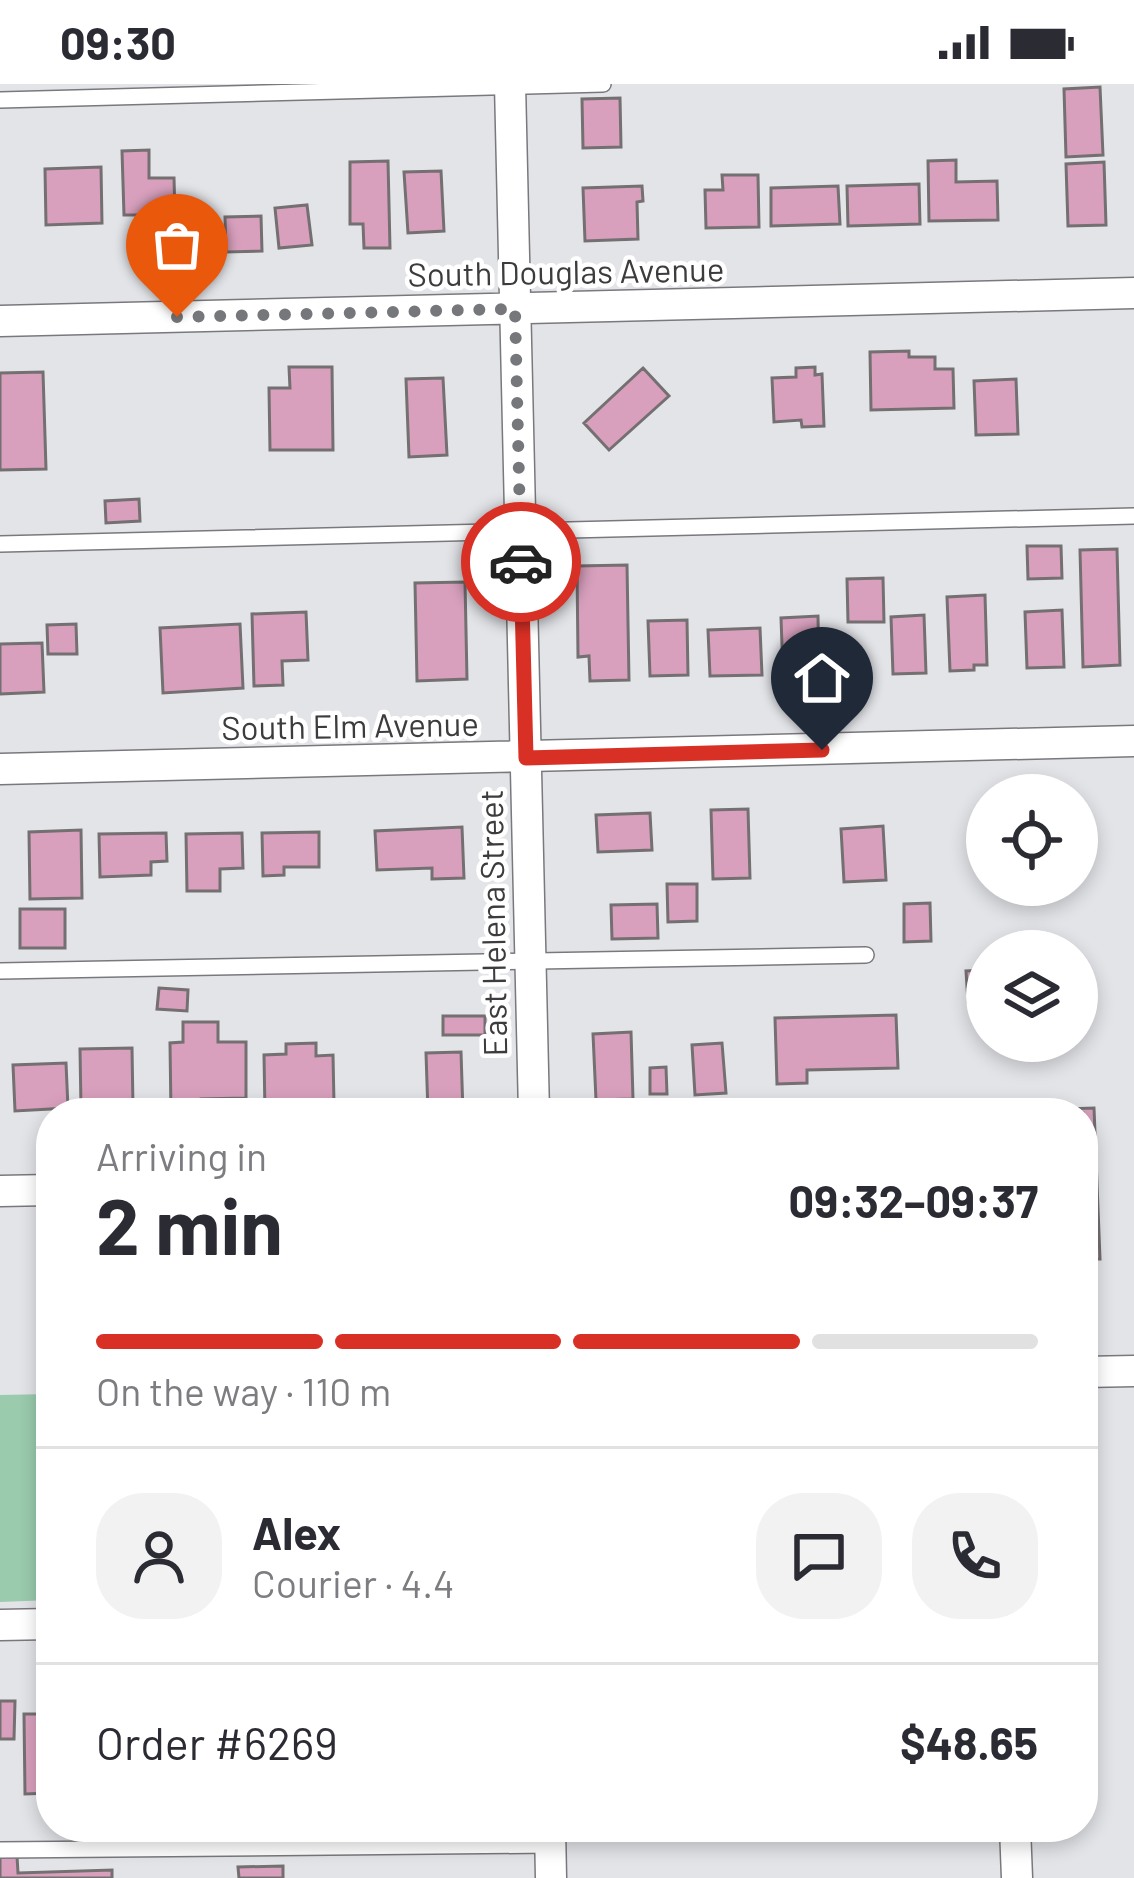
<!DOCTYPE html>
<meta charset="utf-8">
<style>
body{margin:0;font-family:Barlow,sans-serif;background:#f2f2f3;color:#2b2b33;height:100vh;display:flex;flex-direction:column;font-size:45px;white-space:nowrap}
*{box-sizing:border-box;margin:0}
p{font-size:39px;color:#7c7c81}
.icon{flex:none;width:66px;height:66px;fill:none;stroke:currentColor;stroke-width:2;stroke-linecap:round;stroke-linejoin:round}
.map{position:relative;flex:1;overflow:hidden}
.details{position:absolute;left:36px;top:1014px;width:1062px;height:744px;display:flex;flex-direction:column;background:#fff;border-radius:48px;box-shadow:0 6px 18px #0003}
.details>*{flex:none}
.controls{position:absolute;left:966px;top:690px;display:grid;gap:24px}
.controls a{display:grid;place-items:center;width:132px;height:132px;border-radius:50%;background:#fff;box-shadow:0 6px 18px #0003;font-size:60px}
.pin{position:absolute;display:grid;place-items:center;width:102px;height:102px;color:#fff;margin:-123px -51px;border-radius:50% 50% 50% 0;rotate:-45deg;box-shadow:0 0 12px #0007}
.pin .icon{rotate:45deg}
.courier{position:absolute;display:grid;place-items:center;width:120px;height:120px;margin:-60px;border:9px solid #d93025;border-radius:50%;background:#fff;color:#222;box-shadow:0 3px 15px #0007}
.headline em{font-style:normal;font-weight:700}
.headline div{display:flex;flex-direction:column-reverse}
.headline{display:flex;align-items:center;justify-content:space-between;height:204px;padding:0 60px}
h1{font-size:78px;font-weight:700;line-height:90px}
.bar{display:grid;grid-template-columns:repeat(4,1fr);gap:18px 12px;align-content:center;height:144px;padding:0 60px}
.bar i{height:15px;border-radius:9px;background:#e1e1e2}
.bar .active{background:#d93025}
.bar p{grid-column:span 4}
.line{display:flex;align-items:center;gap:30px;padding:0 60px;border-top:3px solid #e1e1e2}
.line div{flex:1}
.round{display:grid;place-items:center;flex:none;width:126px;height:126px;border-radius:48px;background:#f2f2f3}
.status{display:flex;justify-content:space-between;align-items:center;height:84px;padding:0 60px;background:#fff;direction:ltr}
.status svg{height:33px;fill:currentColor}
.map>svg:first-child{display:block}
.green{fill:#9acbad}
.building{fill:#d8a0bd;stroke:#746f71;stroke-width:3}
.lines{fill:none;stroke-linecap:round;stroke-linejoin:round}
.service-casing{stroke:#79797d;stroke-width:18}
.minor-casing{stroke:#79797d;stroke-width:33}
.service{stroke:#fff;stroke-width:15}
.minor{stroke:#fff;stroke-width:30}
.done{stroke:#76777a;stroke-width:12;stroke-dasharray:0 21.6}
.route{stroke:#d93025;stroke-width:15}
.labels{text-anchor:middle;stroke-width:9;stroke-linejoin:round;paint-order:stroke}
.street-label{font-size:33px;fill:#3c3c3e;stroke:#fff}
</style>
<div class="status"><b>09:30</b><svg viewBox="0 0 49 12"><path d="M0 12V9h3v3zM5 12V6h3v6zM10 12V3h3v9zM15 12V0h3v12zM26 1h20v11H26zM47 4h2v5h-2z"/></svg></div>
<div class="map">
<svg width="1134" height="1794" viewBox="0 0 1134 1794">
<rect width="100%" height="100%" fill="#e3e4e8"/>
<path class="green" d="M51 1310V1516L0 1518V1311Z"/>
<path class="building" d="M1100 3 1103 71 1066 73 1064 5Z
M620 14 621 63 583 64 582 15Z
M149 66V94H174L176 168 144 169 143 131H124L122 67Z
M956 76V98L997 97 998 136 929 137 928 77Z
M388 77 390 164H364L363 140H350V78Z
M1104 78 1106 141 1068 142 1066 80Z
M101 83 102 139 46 141 45 85Z
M441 87 444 147 408 149 404 88Z
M722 91H758L759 143 706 144 705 106H723Z
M919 100 920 140 848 142 847 102Z
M642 102 643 117 637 118 638 155 585 157 583 104Z
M838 102 840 140 771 142V104Z
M307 121 312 161 279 164 275 124Z
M261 132 262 167 226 168 225 133Z
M909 267V273H935V285H953L954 324 871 326 870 268Z
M289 283H332L333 366H270L269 304H290Z
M815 283V291L822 290 824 342 802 343 801 336 774 338 772 294 796 293V284Z
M643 284 669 312 609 366 584 339Z
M43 288 46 385 0 386V289Z
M443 294 447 371 409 373 406 295Z
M1016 295 1018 350 976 351 974 297Z
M139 415 140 437 106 439 105 417Z
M1027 462H1061L1062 494 1028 495Z
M1117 465 1120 581 1083 583 1080 466Z
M627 481 629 596 590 597 589 572 578 573 577 482Z
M883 494 884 538H848L847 495Z
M465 498 467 595 417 597 415 499Z
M985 511 987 581H974V586L950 587 947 513Z
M1062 526 1064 583 1027 584 1025 528Z
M306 528 308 576 282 577 283 601 254 602 252 530Z
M924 531 926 589 893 590 891 533Z
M818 532 819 588H783L781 534Z
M687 536 688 591 650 592 648 537Z
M76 540 77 570H48L47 541Z
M240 540 243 604 163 609 160 544Z
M760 544 762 591 710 592 708 546Z
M42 559 44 608 0 610V560Z
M748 725 750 794 713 795 711 726Z
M650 729 652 766 598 768 596 731Z
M883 742 886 796 844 798 841 745Z
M462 743 464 794 432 795V784L377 786 375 747Z
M81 746 82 814 30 815 29 748Z
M319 748V783H284V791L263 792 262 749Z
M166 749 167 777 151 778V791L100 793 99 750Z
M242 749 243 784 220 785V807H187L186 750Z
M667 800H697V837L668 838Z
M930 819 931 857 904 858V820Z
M657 820 658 854 612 855 611 821Z
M20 825H65V864H20Z
M987 886V916L968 918 966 887Z
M159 904 188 906 187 927 157 925Z
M896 931 898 984 807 986V999L777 1000 775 934Z
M443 932H485V951H443Z
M183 938H218V958H246V1014L201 1015V1029H171L170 959 183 958Z
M631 948 633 1015 596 1016 593 950Z
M316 959V972L333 971 334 1020 318 1021V1029H265L264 971 286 970V960Z
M722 959 726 1009 695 1011 692 961Z
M132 964 133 1023 81 1024 80 965Z
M461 968 463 1029H428L426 969Z
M66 979 68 1024 15 1027 13 981Z
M666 983 667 1010H650V984Z
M1094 1024 1100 1175H1083V1029L1032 1026Z
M0 1617H15L14 1655H0Z
M24 1630H51V1709L25 1710Z
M0 1772H17L18 1789 112 1786V1794H0Z
M283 1782V1794H239L238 1783Z"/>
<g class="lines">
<g class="service-casing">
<path id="service" d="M0 16 603 0
M0 460 1134 432
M0 887 866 871
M0 1766 550 1761"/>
</g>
<g class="minor-casing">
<path id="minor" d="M510 0 534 1029
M0 237 1134 209
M0 685 1134 657
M0 1107 51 1106
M1083 1288 1134 1287
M0 1541 51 1540
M550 1743 551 1794
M1015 1743 1017 1794"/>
</g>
<use href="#service" class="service"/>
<use href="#minor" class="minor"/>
</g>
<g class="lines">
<path class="done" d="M177 233 515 225 521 478"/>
<path class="route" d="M521 478 526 674 822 666"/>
</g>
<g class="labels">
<g class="street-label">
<text transform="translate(566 188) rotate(-1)" y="12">South Douglas Avenue</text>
<text transform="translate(350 642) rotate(-1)" y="12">South Elm Avenue</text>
<text transform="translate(493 839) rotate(-91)" y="12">East Helena Street</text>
</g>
</g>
</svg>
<div class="controls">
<a><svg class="icon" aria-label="locate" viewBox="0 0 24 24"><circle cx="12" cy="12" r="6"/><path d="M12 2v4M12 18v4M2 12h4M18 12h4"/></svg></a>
<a><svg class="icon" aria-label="layers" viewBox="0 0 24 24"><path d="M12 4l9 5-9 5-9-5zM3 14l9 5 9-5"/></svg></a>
</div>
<div class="pin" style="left:177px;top:233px;background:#ea580c"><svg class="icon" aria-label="bag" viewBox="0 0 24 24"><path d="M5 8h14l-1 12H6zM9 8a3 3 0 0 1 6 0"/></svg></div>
<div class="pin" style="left:822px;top:666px;background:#1f2937"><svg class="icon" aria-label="home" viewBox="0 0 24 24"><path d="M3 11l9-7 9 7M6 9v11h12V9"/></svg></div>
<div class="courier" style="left:521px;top:478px"><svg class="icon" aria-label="car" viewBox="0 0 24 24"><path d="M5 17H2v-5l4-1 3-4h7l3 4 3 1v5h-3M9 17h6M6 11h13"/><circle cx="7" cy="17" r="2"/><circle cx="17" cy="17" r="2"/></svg></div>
<section class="details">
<div class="headline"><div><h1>2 min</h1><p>Arriving in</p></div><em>09:32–09:37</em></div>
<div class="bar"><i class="active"></i><i class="active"></i><i class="active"></i><i></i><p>On the way · 110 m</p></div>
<div class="line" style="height:216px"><a class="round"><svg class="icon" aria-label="person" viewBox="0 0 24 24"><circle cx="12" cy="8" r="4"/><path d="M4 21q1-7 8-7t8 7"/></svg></a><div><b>Alex</b><p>Courier · 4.4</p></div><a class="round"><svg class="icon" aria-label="chat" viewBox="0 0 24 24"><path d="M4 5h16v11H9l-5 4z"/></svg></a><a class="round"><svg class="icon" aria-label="phone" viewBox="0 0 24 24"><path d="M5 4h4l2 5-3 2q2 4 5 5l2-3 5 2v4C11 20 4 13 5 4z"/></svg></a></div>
<div class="line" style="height:156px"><div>Order #6269</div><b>$48.65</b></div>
</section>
</div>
